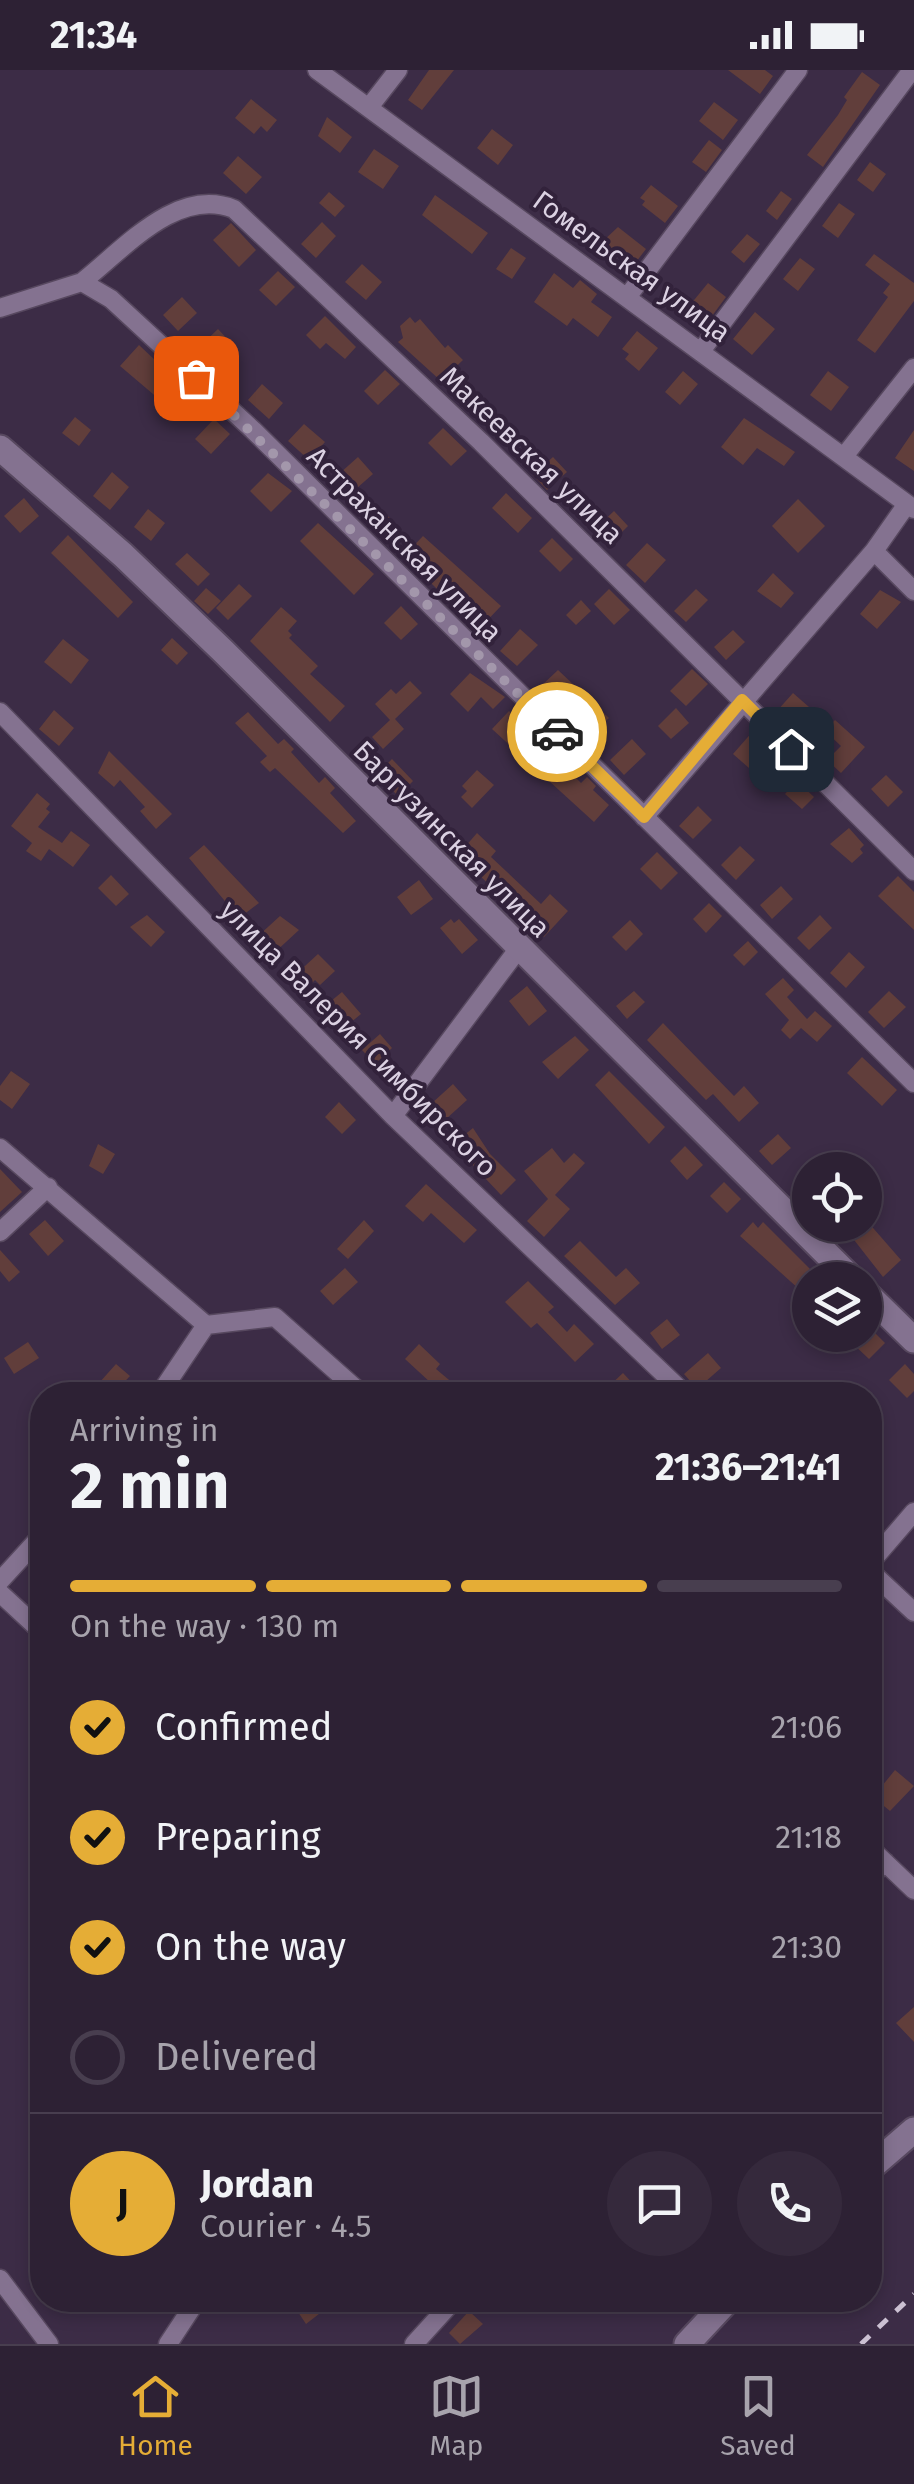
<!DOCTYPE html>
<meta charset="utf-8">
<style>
body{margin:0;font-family:"Fira Sans",sans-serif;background:#35293c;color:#f1f3f6;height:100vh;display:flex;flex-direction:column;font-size:38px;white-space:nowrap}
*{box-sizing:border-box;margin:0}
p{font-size:32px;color:#a7a3ac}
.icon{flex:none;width:55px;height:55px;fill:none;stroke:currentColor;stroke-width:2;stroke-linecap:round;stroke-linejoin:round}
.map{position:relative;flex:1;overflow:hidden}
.drawer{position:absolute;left:30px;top:1312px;width:852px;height:930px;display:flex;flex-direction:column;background:#2d2134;border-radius:40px;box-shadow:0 5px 15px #0003,0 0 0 2px #483e4f}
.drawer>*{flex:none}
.buttons{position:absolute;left:792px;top:1082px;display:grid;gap:20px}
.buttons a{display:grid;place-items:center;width:90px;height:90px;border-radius:50%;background:#2d2134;box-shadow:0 5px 15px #0003,0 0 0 2px #483e4f;font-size:50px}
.pin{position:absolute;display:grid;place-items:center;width:85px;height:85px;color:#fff;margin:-42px;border-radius:20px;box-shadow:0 5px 15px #0006}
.courier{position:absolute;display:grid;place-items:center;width:100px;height:100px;margin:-50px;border:8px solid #e5ad36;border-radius:50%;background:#fff;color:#222;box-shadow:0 2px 12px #0007}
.overview em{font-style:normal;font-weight:700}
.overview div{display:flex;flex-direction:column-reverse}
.overview{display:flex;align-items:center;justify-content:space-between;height:170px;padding:0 40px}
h1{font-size:65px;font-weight:700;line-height:75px}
.bar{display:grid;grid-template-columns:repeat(4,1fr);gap:15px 10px;align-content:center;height:120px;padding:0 40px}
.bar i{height:12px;border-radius:8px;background:#483e4f}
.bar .on{background:#e5ad36}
.bar p{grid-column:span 4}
.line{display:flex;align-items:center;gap:25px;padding:0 40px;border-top:2px solid #483e4f}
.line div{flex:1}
.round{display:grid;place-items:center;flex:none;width:105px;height:105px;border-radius:52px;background:#35293c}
ol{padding:0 40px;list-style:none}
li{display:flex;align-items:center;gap:30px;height:110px}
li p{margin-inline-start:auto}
li .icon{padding:10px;border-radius:50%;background:#e5ad36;color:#111;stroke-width:4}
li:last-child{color:#a7a3ac}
li i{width:55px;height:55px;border:5px solid #483e4f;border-radius:50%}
.status{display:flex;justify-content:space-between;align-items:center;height:70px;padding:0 50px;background:#2d2134;direction:ltr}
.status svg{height:28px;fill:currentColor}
.tab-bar{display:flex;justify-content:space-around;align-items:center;height:140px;border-top:2px solid #483e4f;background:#2d2134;font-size:28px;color:#a7a3ac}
.tab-bar a{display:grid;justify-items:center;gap:5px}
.tab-bar .on{color:#e5ad36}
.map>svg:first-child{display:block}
.building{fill:#613e3b}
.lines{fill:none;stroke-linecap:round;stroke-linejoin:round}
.street-casing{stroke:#57485f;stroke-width:21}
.secondary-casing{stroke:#57485f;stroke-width:29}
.street{stroke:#847290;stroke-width:18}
.secondary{stroke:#847290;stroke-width:25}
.rail{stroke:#cbc0d2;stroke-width:5;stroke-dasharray:12 12;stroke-linecap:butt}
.done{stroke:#a397ab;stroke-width:10;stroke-dasharray:0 18}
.route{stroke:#e5ad36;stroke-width:12}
.labels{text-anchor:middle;stroke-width:8;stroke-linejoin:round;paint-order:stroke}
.street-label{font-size:28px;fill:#dbd1e2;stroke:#32223b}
</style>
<div class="status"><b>21:34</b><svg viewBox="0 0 49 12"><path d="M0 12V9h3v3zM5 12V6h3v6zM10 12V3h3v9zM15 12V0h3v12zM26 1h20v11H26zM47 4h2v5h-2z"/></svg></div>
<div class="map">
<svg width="914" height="2274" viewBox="0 0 914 2274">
<rect width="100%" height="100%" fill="#3c2c46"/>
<path class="building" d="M429 0H454L422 40 408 30Z
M728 0H765L773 6 760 24Z
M862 2 880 15 823 97 807 85 838 45 847 30 844 27Z
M251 29 277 50 267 62 261 56 254 64 235 48Z
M714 32 738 50 723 70 699 51Z
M327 47 352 67 340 83 318 66Z
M492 59 513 75 498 95 477 78Z
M709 70 722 80 706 102 692 92Z
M374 79 399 96 383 119 358 102Z
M238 86 262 107 246 124 223 103Z
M870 92 886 104 873 122 857 110Z
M651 115 678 136 665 153 642 135 645 131 640 128Z
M781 121 792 129 777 150 766 141Z
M329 122 345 136 335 147 319 133Z
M435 125 488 163 472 184 422 145Z
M839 133 855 144 838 168 822 156Z
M322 152 336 166 316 188 301 174Z
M231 153 256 180 239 197 213 170Z
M618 157 646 179 633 196 602 172Z
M747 164 760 174 744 193 731 182Z
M511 178 526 188 512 209 496 199Z
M874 184 914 213V231L875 283 857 270 888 227 883 223 890 214 865 195Z
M800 188 815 199 798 221 783 209Z
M362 194 382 212 366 230 345 212Z
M278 201 295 217 276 236 259 220Z
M554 203 573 218 580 210 597 224 591 232 612 247 598 267 573 248 567 256 534 232Z
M708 213 726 227 709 250 690 235Z
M182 227 197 243 178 261 163 245Z
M755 242 775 259 752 285 733 269Z
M325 246 356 277 345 289 326 273 320 279 306 265Z
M410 247 415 253 420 249 445 278 448 275 463 290 441 311 398 272 403 268 400 256Z
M218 259 232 274 210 294 196 280Z
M637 261 658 278 639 301 625 289 629 284 622 279Z
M139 275 190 323 173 341 120 296Z
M385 300 400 314 378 335 364 321Z
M683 301 698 314 680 335 665 322Z
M828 301 849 317 831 341 810 325Z
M262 314 283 333 269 349 248 330Z
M482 327 495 339 484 352 470 340Z
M75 347 91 360 79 376 62 363Z
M744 348 795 382 784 396 757 378 743 395 721 377Z
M214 349 230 364 211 384 195 369Z
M304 354 325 372 309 390 288 371Z
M443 358 467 381 451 396 428 373Z
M914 360V401L895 388Z
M358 387 373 404 357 418 391 449 378 463 330 412Z
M553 387 567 402 547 420 533 405Z
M112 402 129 417 110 440 93 426Z
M268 403 292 421 271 442 250 421Z
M506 423 532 448 518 463 492 438Z
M24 428 39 446 20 463 4 446Z
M798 429 825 456 798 483 772 456Z
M148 439 165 453 151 471 134 457Z
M614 441 628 456 608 476 593 461Z
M318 453 374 504 354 525 300 471Z
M68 465 133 532 118 548 51 483Z
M423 466 501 536 478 560 404 486Z
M552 468 573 489 560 502 539 481Z
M647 473 666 490 645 513 626 495Z
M187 483 210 504 198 516 175 494Z
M773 503 794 523 781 538 757 521Z
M239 514 252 526 228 550 216 538Z
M206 518 221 531 208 544 194 531Z
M609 519 630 540 614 555 594 534Z
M696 519 708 530 686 552 674 541Z
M880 520 901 532 877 559 860 544Z
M581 530 591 541 576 555 566 545Z
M401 536 418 554 401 570 384 553Z
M281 537 297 551 288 561 292 565 289 568 318 596 310 604 345 636 330 652 250 571Z
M520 559 538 575 517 596 500 581Z
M733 560 745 572 726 590 714 577Z
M172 568 188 583 177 595 161 580Z
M63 569 89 590 71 614 44 592Z
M692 599 708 614 686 636 670 621Z
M558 600 609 648 587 669 540 617Z
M470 603 505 627 493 639 481 627 468 642 450 624Z
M410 611 422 623 395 649 404 659 383 679 372 667 390 650 375 634 391 619 396 624Z
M793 623 809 637 792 656 776 642Z
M676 638 689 653 671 669 658 656Z
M54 640 74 658 59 676 39 659Z
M509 641 581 713 587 707 596 716 593 720 609 735 594 752 492 659Z
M248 642 278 674 284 669 294 679 291 682 319 713 325 707 335 718 330 723 356 751 343 763 275 698 270 702 260 692 267 686 235 653Z
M835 650 865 677 841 703 827 690 841 676 825 661Z
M754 660 769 675 749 698 733 684Z
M632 669 646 684 624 705 610 690Z
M109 681 172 744 156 759 140 741 145 737 120 710 114 717 98 703Z
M392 689 413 711 398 726 377 704Z
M477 700 494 715 472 738 461 727 467 721 462 716Z
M886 705 903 722 888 737 871 719Z
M797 711 814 727 802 739 785 724Z
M37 723 50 734 46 739 50 742 38 757 62 773 71 761 90 775 73 797 49 779 41 791 26 781 32 773 11 756Z
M698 736 712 750 693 769 679 756Z
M849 758 864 775 860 779 863 783 852 793 830 774Z
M477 763 496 781 491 787 541 834 550 824 568 841 544 867 458 785Z
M204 775 259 833 239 848 189 788Z
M740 776 755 790 736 810 721 795Z
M657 782 678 803 661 820 640 799Z
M111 805 129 824 116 836 98 818Z
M898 806 914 822V860L878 826Z
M419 810 433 829 411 845 397 827Z
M781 816 793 829 772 849 760 835Z
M709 833 722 846 706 863 693 849Z
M147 845 165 862 151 877 130 857Z
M820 845 832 858 809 880 797 868Z
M280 846 299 860 273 884 257 867Z
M451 849 454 853 459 849 478 870 462 884 440 858Z
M630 850 643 864 626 881 612 867Z
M748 871 758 882 744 896 733 885Z
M849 882 865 897 846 918 830 903Z
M318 884 335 901 320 915 315 910 306 919 294 906Z
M783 908 794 920 787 927 807 949 815 941 832 956 817 972 801 958 790 969 781 960 789 950 765 924Z
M527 916 547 941 529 956 509 931Z
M634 921 645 932 627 949 616 936Z
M889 921 906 937 884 958 868 942Z
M342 922 361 944 344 958 325 936Z
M663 953 734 1026 744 1016 759 1033 739 1052 713 1024 706 1030 647 970Z
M380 964 392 978 375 994 362 980Z
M575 966 589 980 558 1009 542 992Z
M862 987 897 1020 882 1036 847 1003Z
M11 1001 30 1014 12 1039 0 1030V1016Z
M609 1001 665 1057 649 1074 595 1015Z
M453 1014 467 1030 435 1059 421 1043Z
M339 1032 356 1050 342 1064 325 1047Z
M473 1058 490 1084 516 1110 501 1125 453 1074Z
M778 1064 791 1078 772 1095 759 1081Z
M98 1074 115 1084 103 1104 89 1096Z
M685 1076 703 1095 687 1110 670 1091Z
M552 1078 564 1093 574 1083 585 1093 555 1125 570 1139 544 1167 527 1151 548 1129 524 1101Z
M0 1099 22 1122 0 1142Z
M724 1112 741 1129 727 1143 710 1126Z
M426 1114 477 1160 464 1173 431 1143 423 1152 405 1136Z
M45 1150 64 1171 48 1186 29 1164Z
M364 1150 374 1161 348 1189 337 1179Z
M867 1151 901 1190 883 1207 851 1166Z
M753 1152 758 1158 763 1152 815 1204 800 1220 740 1166Z
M580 1171 616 1207 626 1198 640 1213 615 1235 564 1186Z
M0 1180 20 1202 9 1212 0 1201Z
M345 1198 358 1212 333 1235 320 1221Z
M528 1211 554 1237 548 1242 567 1262 574 1254 594 1274 575 1292 537 1253 531 1258 505 1232Z
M667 1249 680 1265 662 1279 650 1263Z
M868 1256 885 1273 869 1289 852 1273 865 1265Z
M28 1272 39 1288 14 1304 4 1288Z
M419 1274 440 1294 436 1299 467 1325H444L405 1289Z
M708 1283 721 1298 697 1319 684 1304Z
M116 1294 130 1306 112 1325 99 1313Z
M905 1294 914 1304V1321L907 1328 889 1310Z
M623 1303 637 1318 629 1325H616L608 1317Z
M895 1700 914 1716 890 1741 873 1727Z
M914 1937V1972L896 1953Z
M314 2230H337L306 2254 298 2242Z
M469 2241 483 2254 460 2274 449 2263Z"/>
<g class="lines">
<g class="street-casing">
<path id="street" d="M317 0 914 439
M370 36 398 0
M82 212C124 179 177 116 234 139L481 372 914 801
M628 226 798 0
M0 238 82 212 111 229 253 360 914 1013
M701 281 912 0
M845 385 914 298
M874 481 914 521
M0 642 393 1046 686 1325
M644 747 874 481 907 434
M393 1046 519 878
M0 1078 206 1255
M0 1162 48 1117
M206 1255 275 1247 363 1325
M159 1325 206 1255
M870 1493 914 1442
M870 1501 914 1542
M0 1511 42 1465
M0 1523 42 1562
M870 1778 914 1820
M870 1807 885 1792
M0 2209 49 2274
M168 2274 197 2230
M414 2274 454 2230"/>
</g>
<g class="secondary-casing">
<path id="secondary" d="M0 378 123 485 223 581 853 1210
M865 1222 914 1270
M870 2098 914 2060
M687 2274 728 2230"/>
</g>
<use href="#street" class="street"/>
<use href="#secondary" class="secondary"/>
<path class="rail" d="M861 2274 914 2224"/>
</g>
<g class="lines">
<path class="done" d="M196 308 557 662"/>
<path class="route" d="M557 662 644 747 742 630 791 679"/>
</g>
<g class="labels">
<g class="street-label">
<text transform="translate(632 196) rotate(36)" y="10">Гомельская улица</text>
<text transform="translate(532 385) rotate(44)" y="10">Макеевская улица</text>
<text transform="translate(405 474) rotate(45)" y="10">Астраханская улица</text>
<text transform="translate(452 769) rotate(45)" y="10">Баргузинская улица</text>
<text transform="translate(359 968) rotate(45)" y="10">улица Валерия Симбирского</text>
</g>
</g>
</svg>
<div class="buttons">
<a><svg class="icon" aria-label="locate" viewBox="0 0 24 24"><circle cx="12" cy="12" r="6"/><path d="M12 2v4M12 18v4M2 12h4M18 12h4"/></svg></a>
<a><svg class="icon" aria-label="layers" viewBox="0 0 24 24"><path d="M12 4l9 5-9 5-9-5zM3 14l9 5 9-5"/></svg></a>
</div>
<div class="pin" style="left:196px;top:308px;background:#ea580c"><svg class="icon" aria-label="bag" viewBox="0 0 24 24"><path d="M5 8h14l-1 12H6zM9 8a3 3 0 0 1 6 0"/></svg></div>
<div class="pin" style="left:791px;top:679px;background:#1f2937"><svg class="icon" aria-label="home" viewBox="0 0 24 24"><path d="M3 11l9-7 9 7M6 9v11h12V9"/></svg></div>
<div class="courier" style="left:557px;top:662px"><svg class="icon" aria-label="car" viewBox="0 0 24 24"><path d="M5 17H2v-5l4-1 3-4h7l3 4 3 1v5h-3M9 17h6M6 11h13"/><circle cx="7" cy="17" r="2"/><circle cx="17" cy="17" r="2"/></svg></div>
<section class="drawer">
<div class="overview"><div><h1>2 min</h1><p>Arriving in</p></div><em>21:36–21:41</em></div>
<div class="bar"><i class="on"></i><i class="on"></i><i class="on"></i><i></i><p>On the way · 130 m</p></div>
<ol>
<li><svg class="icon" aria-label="check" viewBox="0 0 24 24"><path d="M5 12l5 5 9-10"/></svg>Confirmed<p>21:06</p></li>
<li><svg class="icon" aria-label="check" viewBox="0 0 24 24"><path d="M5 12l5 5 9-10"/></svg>Preparing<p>21:18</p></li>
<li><svg class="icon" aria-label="check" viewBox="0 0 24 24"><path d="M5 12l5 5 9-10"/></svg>On the way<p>21:30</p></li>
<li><i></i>Delivered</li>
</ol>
<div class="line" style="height:180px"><b class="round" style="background:#e5ad36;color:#111">J</b><div><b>Jordan</b><p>Courier · 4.5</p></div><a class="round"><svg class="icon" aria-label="chat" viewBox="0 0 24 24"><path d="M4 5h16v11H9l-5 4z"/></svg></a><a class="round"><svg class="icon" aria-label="phone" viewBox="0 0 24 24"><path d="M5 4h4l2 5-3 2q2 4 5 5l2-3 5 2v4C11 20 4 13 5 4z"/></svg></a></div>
</section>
</div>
<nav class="tab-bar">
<a class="on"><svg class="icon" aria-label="home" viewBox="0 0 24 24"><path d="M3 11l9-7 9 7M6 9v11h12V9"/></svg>Home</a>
<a><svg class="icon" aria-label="map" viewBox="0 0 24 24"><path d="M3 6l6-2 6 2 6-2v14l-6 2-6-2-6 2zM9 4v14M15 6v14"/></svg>Map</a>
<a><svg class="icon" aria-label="saved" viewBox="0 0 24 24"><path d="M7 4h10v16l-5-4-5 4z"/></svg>Saved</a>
</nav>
